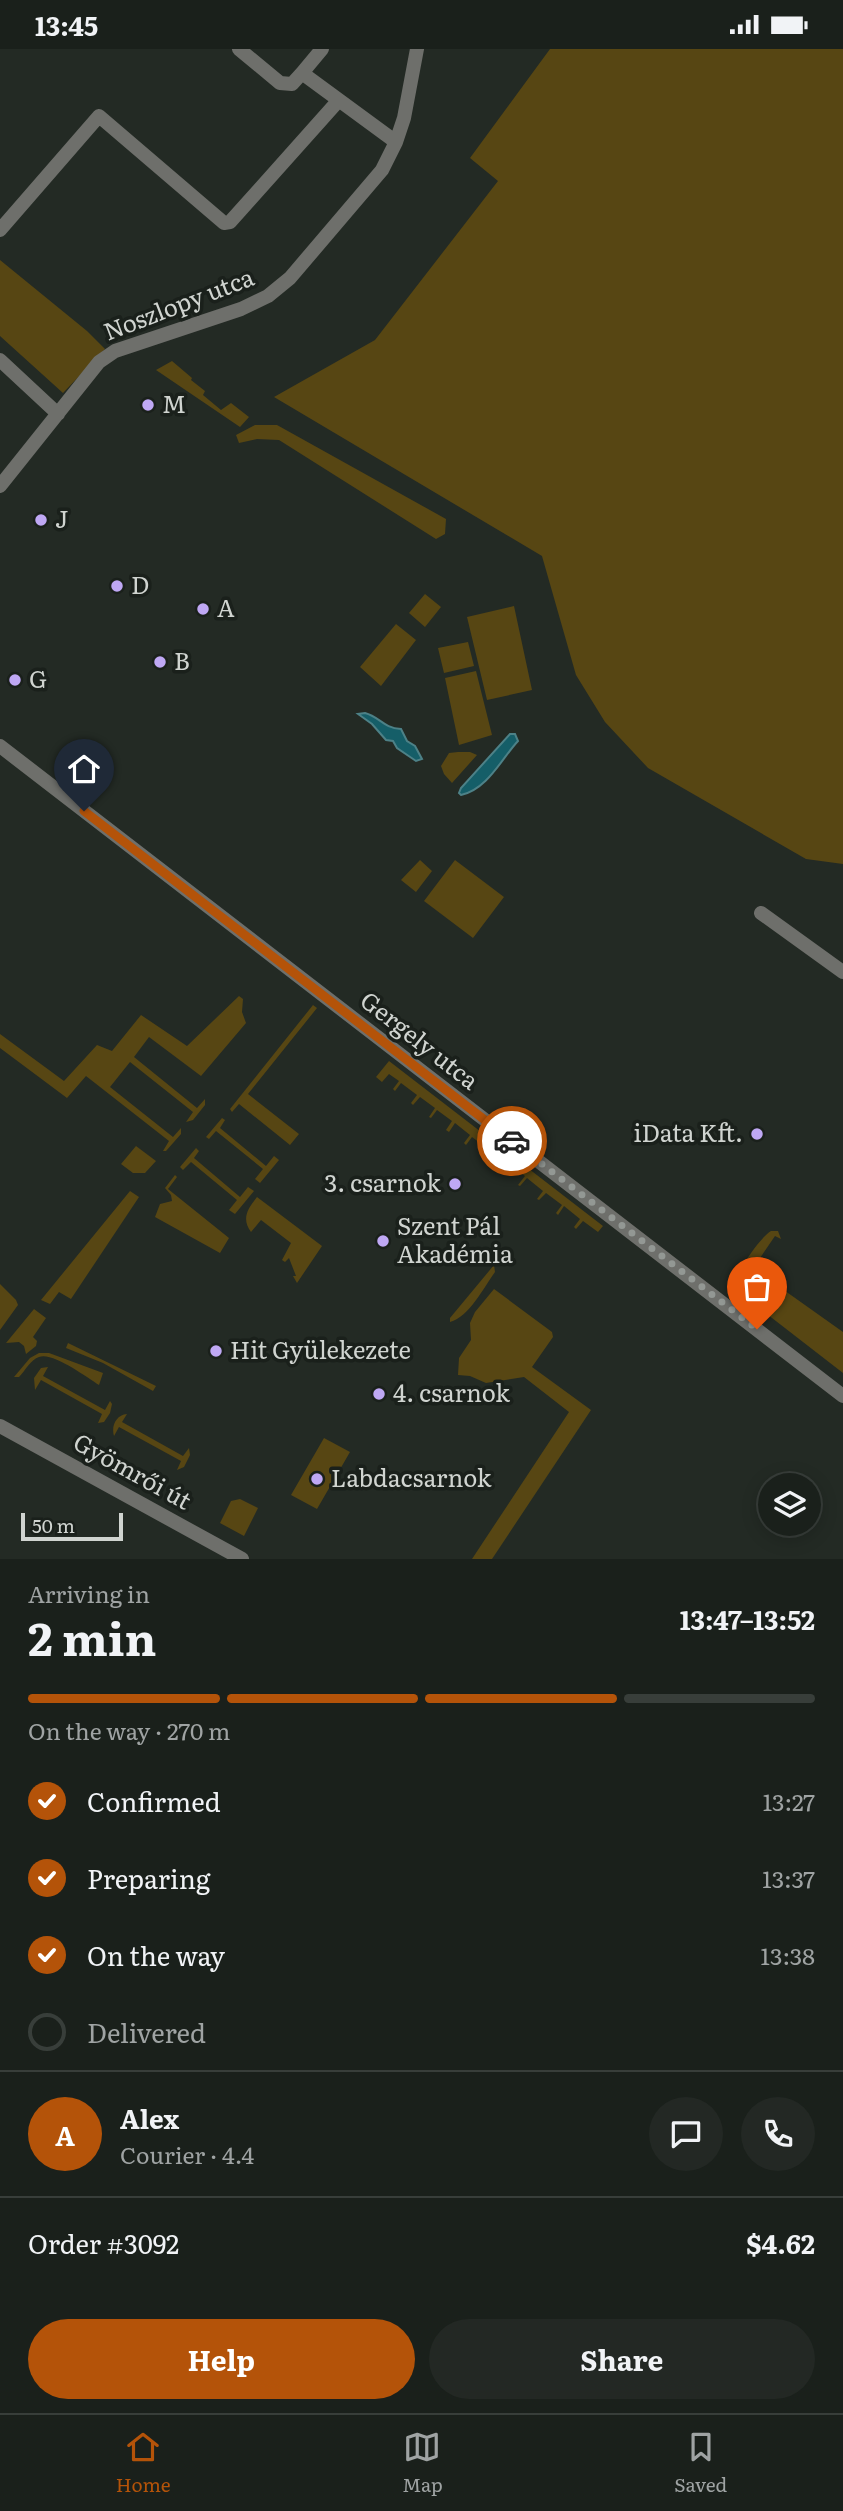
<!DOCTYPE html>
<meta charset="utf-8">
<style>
body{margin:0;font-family:Literata,serif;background:#232824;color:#f1f3f6;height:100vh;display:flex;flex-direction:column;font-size:26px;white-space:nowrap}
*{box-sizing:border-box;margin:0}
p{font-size:23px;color:#9fa3a3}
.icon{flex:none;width:38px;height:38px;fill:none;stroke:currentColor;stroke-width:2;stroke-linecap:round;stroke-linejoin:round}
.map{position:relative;height:1510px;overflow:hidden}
.drawer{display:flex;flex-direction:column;background:#1a201b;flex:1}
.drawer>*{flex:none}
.fabs{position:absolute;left:758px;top:1424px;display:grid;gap:14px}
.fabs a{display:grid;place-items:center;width:63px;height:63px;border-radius:50%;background:#1a201b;box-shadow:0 4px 18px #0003,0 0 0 2px #383e3a;font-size:35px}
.scale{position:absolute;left:21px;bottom:18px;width:102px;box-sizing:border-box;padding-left:7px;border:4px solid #d0d4d0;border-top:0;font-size:19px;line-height:24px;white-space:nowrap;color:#d0d4d0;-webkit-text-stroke:5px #1a201b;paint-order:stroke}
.pin{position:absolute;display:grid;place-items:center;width:60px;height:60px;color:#fff;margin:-72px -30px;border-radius:50% 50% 50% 0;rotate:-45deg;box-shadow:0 0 7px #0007}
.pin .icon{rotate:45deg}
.courier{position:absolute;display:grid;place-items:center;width:70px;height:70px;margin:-35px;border:5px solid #b45309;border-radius:50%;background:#fff;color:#222;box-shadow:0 2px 9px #0007}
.summary em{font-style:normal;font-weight:700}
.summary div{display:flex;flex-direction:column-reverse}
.summary{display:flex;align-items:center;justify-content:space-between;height:119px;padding:0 28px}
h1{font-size:46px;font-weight:700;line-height:52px}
.bar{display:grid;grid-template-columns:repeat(4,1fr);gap:10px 7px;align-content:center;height:84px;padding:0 28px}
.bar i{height:9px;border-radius:5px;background:#383e3a}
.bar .active{background:#b45309}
.bar p{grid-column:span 4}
.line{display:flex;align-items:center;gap:18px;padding:0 28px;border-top:2px solid #383e3a}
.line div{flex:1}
.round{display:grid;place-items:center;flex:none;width:74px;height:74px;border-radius:37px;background:#232824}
ol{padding:0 28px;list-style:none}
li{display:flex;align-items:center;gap:21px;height:77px}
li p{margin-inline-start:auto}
li .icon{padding:7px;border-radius:50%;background:#b45309;color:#fff;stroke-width:4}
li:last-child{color:#9fa3a3}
li i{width:38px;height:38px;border:4px solid #383e3a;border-radius:50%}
.button{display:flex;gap:14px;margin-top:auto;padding:14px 28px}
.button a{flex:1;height:80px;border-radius:42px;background:#b45309;color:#fff;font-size:28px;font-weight:700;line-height:80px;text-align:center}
.button a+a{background:#232824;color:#f1f3f6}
.status{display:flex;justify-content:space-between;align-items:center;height:49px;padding:0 35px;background:#1a201b;direction:ltr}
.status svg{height:19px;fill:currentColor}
.dock{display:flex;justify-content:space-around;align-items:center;height:98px;border-top:2px solid #383e3a;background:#1a201b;font-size:19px;color:#9fa3a3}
.dock a{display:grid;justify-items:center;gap:4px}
.dock .active{color:#b45309}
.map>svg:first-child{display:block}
.green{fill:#574613}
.water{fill:#155e68;stroke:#4d8187;stroke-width:2}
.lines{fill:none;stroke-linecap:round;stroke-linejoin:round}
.minor{stroke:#6e6f6b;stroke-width:14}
.tertiary{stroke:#6e6f6b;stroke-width:14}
.done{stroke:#939894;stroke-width:7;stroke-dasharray:0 12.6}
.route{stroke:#b45309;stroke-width:9}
.poi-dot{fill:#bfa8f4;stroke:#1a201b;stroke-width:2.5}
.labels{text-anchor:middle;stroke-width:7;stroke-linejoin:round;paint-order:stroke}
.street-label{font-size:24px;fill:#d0d4d0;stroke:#1a201b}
.poi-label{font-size:24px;fill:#d0d4d0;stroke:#1a201b;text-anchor:start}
</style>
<div class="status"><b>13:45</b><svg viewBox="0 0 49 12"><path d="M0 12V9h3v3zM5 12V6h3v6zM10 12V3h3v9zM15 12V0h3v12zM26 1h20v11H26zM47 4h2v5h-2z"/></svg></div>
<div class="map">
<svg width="843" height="1510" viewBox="0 0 843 1510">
<rect width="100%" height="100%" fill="#232a24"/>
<path class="green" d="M550 0H843V815L806 810 648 719 605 673 576 626 542 507 274 348 375 291 498 132 470 109Z
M0 211 87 282 105 300 63 344 0 287Z
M172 312 192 329 191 331 205 342 203 346 221 361 231 354 249 368 240 378 156 321Z
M255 376H277L446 470 445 485 436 490 279 391 257 390 239 394 236 386Z
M425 545 441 558 425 578 409 564Z
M514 557 532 641 487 651 467 568Z
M396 575 416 591 381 637 360 618Z
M468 593 474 617 444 624 438 599Z
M476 622 492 686 459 696 445 629Z
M458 703H470L477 706 452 734 444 725 441 717 449 704Z
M420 811 432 822 416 843 401 831Z
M455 811 504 848 473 889 424 852Z
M239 947 243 950 242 963 246 974 201 1027 149 988 134 1008 197 1059 205 1050V1056L193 1071 186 1073 193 1063 130 1013 110 1038 173 1088 181 1079V1085L166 1102H163L169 1092 86 1027 67 1049 0 999V985L64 1032 97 996 112 1002 141 966 187 997Z
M313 956 317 959 248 1045 299 1085 290 1096 239 1055 232 1063 230 1060Z
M389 1012 603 1177 598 1183 583 1172 576 1180 574 1178 580 1170 564 1157 558 1166 556 1164 562 1156 546 1144 539 1151 537 1150 543 1142 527 1129 520 1137 518 1136 525 1127 509 1115 502 1124 500 1122 506 1114 491 1102 484 1110 482 1108 488 1100 472 1088 466 1096 464 1094 470 1086 455 1074 449 1083 446 1081 452 1072 437 1061 431 1069 429 1068 435 1059 420 1048 413 1056 411 1054 417 1046 401 1034 395 1042 393 1040 399 1032 389 1025 382 1033 376 1028Z
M222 1069 225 1071 220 1079 266 1117 274 1107 279 1111 260 1134 255 1130 263 1120 216 1082 209 1090 206 1088Z
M136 1097 156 1112 145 1124H133L121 1115Z
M196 1099 199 1102 194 1109 240 1148 248 1138 254 1142 235 1165 229 1161 237 1151 191 1113 183 1121 180 1118Z
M175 1126 177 1128 168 1140 229 1189 220 1204 155 1168 160 1155 172 1152 171 1146 165 1139Z
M130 1142 139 1148 71 1250 59 1243 50 1255 41 1251Z
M257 1148 322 1197 297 1234 293 1227H296L289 1209 285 1213 282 1211 291 1194 261 1171 251 1183C241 1169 248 1160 257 1148Z
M771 1182H778L781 1190 775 1187 760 1209 766 1214 760 1224 843 1283V1324L741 1245C739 1240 737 1234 738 1229 740 1217 761 1188 771 1182Z
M494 1216 495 1223C484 1238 469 1268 450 1273V1269Z
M0 1235 16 1251 18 1256 0 1281Z
M494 1240 552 1283 553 1288 532 1318 591 1361 492 1510H472L569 1363 524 1328 486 1334 470 1327 458 1326 459 1309 471 1291 470 1274 475 1263Z
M34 1260 46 1269 33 1288 37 1292 36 1297 26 1305 24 1297 19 1293 6 1294Z
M68 1294 156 1337 153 1342 103 1314 66 1299Z
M39 1304H49L103 1324 99 1336C86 1328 53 1303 39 1308 31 1310 25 1322 19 1328H14L30 1309Z
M48 1318 43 1327 105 1361 110 1352 112 1355 110 1364 104 1373 98 1374 102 1365 41 1331 35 1341 34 1329 41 1319Z
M127 1365 122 1373 183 1407 189 1399 190 1406 184 1418 177 1421 181 1412 119 1378 114 1387C111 1377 116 1366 127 1365Z
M324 1389 350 1403 317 1460 291 1446Z
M240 1450 258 1459 244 1487 220 1474 231 1452Z"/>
<path class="water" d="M365 664C380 668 383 679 401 680L407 692 415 697 422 710 416 712 397 699 393 692 386 691 372 675 358 665Z
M510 685H515L518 692C502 709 487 741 461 746L459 744 461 739Z"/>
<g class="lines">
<path class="minor" d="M239 0 280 34 292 35 302 24 396 93
M302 24 322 0
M0 181 99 67 224 174 230 173 339 51
M0 311 58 365
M0 437 99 313 115 302 241 260 268 247 290 229 382 121 396 93 404 69 417 0
M0 697 843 1347
M761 864 843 923"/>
<path class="tertiary" d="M0 1377 242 1510"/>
</g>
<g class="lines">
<path class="done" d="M512 1092 757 1280"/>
<path class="route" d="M84 762 512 1092"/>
</g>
<g class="poi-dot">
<circle cx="148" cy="356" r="7"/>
<circle cx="41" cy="471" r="7"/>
<circle cx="117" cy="537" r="7"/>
<circle cx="203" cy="560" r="7"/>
<circle cx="160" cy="613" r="7"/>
<circle cx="15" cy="631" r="7"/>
<circle cx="757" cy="1085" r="7"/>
<circle cx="455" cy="1135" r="7"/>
<circle cx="383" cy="1192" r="7"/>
<circle cx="216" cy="1302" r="7"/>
<circle cx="379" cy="1345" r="7"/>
<circle cx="317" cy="1430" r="7"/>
</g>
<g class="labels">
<g class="street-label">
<text transform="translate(179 256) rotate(-21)" y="8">Noszlopy utca</text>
<text transform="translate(419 992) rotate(38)" y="8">Gergely utca</text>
<text transform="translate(132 1423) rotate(29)" y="8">Gyömrői út</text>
</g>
<g class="poi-label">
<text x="162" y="364">M</text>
<text x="55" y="479">J</text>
<text x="131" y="545">D</text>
<text x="217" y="568">A</text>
<text x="174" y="621">B</text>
<text x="29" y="639">G</text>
<text x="743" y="1093" text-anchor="end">iData Kft.</text>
<text x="441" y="1143" text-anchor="end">3. csarnok</text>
<text x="397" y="1186">Szent Pál<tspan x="397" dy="28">Akadémia</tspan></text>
<text x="230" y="1310">Hit Gyülekezete</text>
<text x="393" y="1353">4. csarnok</text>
<text x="331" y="1438">Labdacsarnok</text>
</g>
</g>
</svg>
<div class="fabs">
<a><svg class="icon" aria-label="layers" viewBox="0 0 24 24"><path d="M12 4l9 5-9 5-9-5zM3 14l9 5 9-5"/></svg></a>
</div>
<div class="scale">50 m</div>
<div class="pin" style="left:757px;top:1280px;background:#ea580c"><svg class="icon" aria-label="bag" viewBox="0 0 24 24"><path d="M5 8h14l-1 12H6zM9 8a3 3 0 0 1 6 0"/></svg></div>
<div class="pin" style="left:84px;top:762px;background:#1f2937"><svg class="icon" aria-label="home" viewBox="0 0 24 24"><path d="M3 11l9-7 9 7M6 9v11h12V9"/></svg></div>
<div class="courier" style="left:512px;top:1092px"><svg class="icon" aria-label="car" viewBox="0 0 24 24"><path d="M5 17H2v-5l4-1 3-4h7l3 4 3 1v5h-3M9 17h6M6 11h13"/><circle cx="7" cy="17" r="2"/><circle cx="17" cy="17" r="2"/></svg></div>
</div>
<section class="drawer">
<div class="summary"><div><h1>2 min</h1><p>Arriving in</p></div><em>13:47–13:52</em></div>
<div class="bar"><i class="active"></i><i class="active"></i><i class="active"></i><i></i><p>On the way · 270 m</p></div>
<ol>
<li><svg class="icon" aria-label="check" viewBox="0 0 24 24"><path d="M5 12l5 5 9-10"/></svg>Confirmed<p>13:27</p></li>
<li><svg class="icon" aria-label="check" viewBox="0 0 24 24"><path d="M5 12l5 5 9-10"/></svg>Preparing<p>13:37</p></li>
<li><svg class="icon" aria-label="check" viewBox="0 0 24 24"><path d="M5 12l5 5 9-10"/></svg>On the way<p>13:38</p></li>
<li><i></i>Delivered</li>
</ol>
<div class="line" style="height:126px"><b class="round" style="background:#b45309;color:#fff">A</b><div><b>Alex</b><p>Courier · 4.4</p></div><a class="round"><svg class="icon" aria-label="chat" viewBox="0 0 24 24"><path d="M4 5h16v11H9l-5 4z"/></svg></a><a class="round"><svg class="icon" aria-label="phone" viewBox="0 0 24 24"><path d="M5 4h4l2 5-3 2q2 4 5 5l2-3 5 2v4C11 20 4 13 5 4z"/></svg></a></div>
<div class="line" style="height:91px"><div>Order #3092</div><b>$4.62</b></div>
<div class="button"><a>Help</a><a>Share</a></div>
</section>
<nav class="dock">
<a class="active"><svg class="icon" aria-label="home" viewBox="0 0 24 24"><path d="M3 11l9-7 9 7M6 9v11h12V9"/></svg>Home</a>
<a><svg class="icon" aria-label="map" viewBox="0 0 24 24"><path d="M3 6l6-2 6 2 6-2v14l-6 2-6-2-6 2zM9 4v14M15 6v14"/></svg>Map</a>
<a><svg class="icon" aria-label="saved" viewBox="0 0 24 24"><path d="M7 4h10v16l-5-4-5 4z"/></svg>Saved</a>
</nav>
